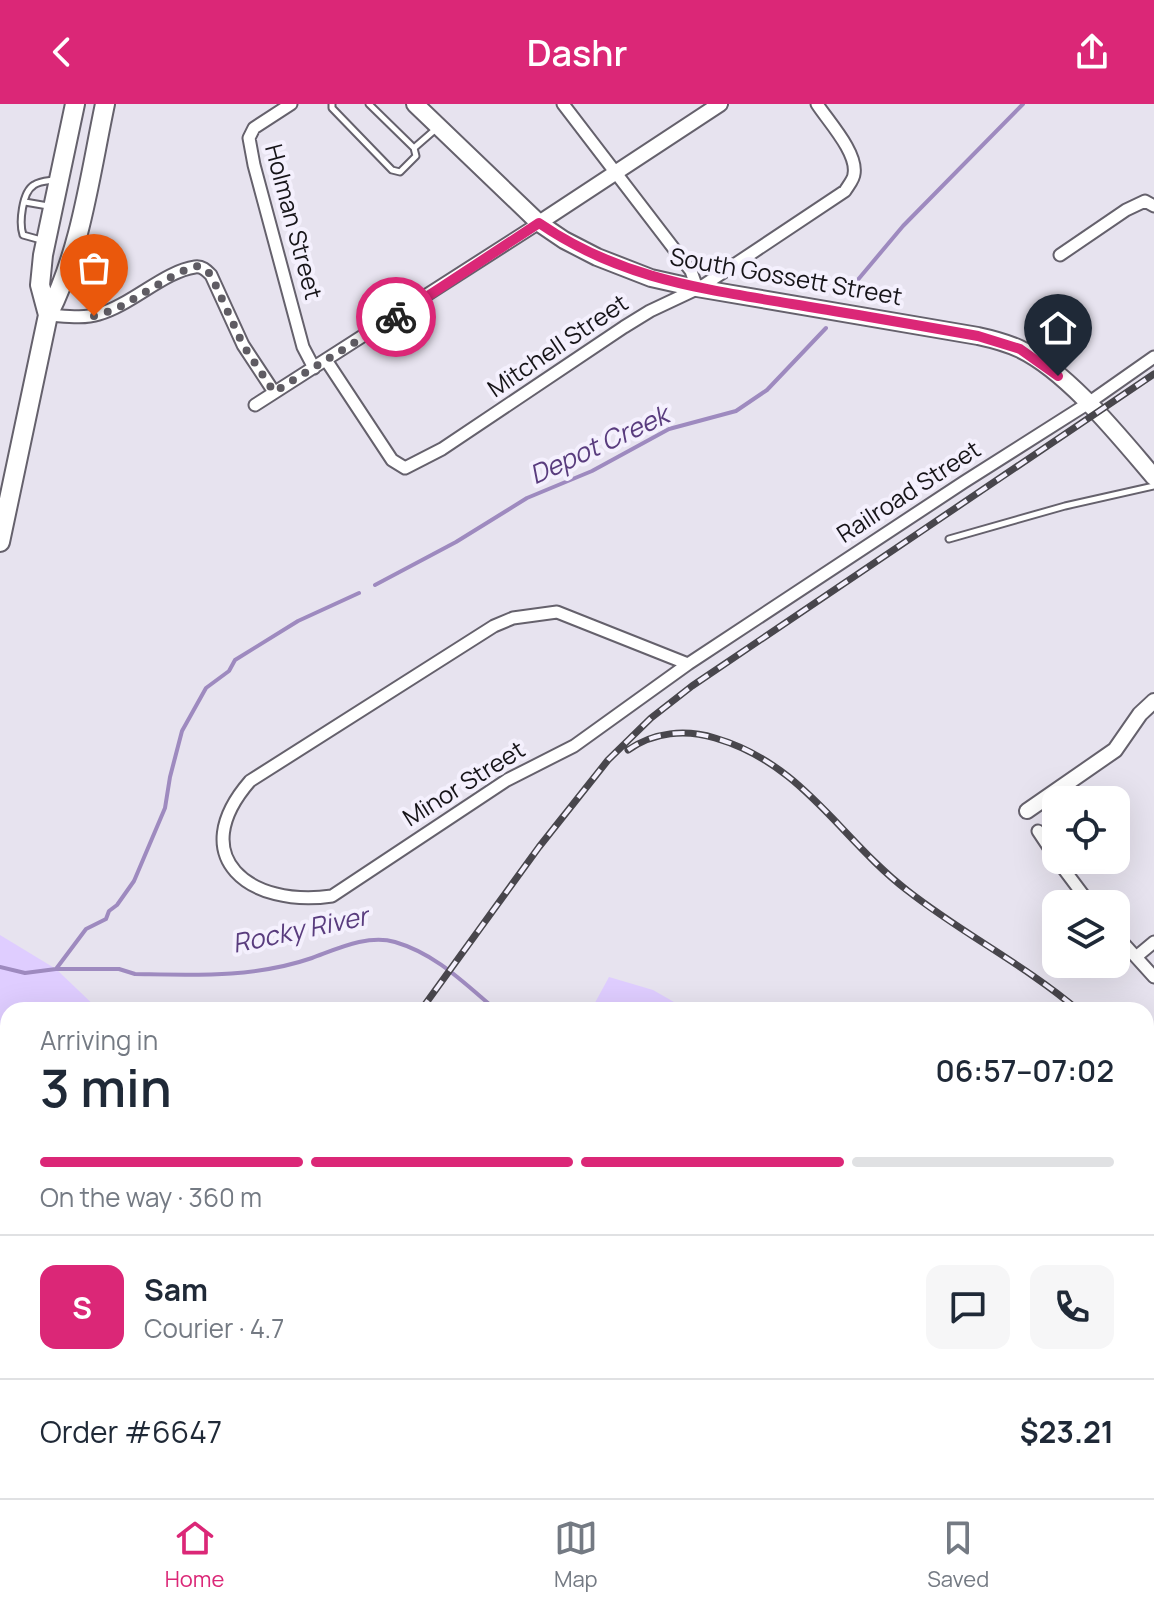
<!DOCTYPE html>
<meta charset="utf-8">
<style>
body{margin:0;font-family:Manrope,sans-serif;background:#f6f6f7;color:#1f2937;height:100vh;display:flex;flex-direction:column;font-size:30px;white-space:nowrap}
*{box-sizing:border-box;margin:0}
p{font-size:26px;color:#747a83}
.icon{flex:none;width:44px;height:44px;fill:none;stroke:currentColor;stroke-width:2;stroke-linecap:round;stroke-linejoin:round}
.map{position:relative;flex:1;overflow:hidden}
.panel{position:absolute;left:0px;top:898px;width:1154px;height:496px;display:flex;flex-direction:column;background:#fff;border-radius:24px 24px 0 0;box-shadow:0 8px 32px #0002}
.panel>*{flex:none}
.fabs{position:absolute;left:1042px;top:682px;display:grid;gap:16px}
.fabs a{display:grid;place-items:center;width:88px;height:88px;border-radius:16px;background:#fff;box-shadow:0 8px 32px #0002;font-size:40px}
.pin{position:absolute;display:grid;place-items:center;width:68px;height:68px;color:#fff;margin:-82px -34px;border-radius:50% 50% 50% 0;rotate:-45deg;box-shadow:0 0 8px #0007}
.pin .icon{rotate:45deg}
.courier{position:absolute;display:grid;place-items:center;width:80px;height:80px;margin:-40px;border:6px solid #db2777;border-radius:50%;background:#fff;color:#222;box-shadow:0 2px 10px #0007}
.overview em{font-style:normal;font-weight:600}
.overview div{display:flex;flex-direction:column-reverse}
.overview{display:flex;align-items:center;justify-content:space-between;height:136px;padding:0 40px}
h1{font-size:52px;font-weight:600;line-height:60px}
.bar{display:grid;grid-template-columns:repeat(4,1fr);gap:12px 8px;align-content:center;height:96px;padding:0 40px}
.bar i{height:10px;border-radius:6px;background:#e0e1e3}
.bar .selected{background:#db2777}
.bar p{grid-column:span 4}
.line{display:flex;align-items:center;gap:20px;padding:0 40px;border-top:2px solid #e0e1e3}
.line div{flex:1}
.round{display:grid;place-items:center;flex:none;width:84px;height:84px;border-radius:16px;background:#f6f6f7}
header{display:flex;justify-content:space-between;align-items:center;height:104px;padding:0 40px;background:#db2777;color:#fff;font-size:36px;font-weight:600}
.tab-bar{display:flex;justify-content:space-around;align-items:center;height:112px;border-top:2px solid #e0e1e3;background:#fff;font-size:22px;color:#747a83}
.tab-bar a{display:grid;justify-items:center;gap:4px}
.tab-bar .selected{color:#db2777}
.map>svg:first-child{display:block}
.green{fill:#dfcdff}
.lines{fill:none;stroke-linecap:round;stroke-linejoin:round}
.stream{stroke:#9e8abf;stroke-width:4}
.river{stroke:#9e8abf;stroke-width:24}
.service-casing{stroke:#65616c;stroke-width:9}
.minor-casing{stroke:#65616c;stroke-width:15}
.tertiary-casing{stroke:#65616c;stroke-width:18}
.secondary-casing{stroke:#65616c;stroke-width:20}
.trunk-casing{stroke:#65616c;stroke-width:22}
.service{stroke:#fff;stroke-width:5}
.minor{stroke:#fff;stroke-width:11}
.tertiary{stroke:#fff;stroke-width:14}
.secondary{stroke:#fff;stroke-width:16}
.trunk{stroke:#fff;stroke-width:18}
.rail-casing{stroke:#48464c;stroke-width:7}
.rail{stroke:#f4f0fd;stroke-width:4;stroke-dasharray:12;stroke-linecap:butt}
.done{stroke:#5f5c63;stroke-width:8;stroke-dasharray:0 14.4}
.route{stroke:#db2777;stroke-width:10}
.labels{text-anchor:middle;stroke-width:8;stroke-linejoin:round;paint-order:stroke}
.street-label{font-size:24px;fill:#161418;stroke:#f4f0fd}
.water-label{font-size:26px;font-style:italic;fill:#593c7e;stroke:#f4f0fd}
</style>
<header><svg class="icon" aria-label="back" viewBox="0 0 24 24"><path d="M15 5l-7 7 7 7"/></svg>Dashr<svg class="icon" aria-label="share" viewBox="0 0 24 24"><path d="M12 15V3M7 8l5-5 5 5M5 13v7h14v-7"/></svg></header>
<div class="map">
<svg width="1154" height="1394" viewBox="0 0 1154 1394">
<rect width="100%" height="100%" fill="#e7e3ef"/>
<path class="green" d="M0 831 56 865 99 906H8V1189L0 1184Z
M609 873 653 886 688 906H591Z
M407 1386H1050L1027 1394H406Z"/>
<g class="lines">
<path class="stream" d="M856 178 903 122 1023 0
M375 481 456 438 527 394 592 367 669 325 736 307 767 286 826 224
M0 863 25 869 56 865H119L135 870C195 871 254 874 312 854 337 845 368 830 395 838 436 850 464 879 496 906
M56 865 86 825 106 815 109 807 117 801 134 777 165 704 170 673 182 627 206 584 229 567 235 556 298 517 359 489"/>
<path class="river" d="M767 1386 772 1394"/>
<g class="service-casing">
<path id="service" d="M332 0V4L392 66 400 68 416 52 414 44 369 0
M414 44 437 24
M25 98 48 102
M41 136 23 131C19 119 22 88 34 81 40 77 47 77 54 76
M949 435 1065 402 1154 382"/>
</g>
<g class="minor-casing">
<path id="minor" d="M291 0 254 24 249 34 254 61 303 243 314 264
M563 0 691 167 697 184
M1060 151 1126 106 1145 97 1154 102
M48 211C65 212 83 215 99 210 131 201 165 167 195 163 202 162 206 166 211 171L243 241 274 288
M326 256 392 356 405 364 442 345 624 223 650 207 701 183 845 87C848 82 854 75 854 70 858 49 828 17 817 0
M255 301 539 119
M557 508 688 560 574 642 507 676 332 792C250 804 184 753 250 677L494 522 513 514Z
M688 560 964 378 1087 300 1154 253
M1038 727 1056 754
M1057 756 1090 800
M1116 831 1154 873
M1136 853 1154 838"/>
</g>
<g class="tertiary-casing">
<path id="tertiary" d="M539 119 720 0
M1027 707 1115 646 1140 610 1154 597"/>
</g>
<g class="secondary-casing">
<path id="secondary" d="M415 0 539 119 564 136 597 153 651 174 691 183 978 232C992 235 1007 239 1020 245 1068 268 1119 332 1154 373"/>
</g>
<g class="trunk-casing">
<path id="trunk" d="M48 211 40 181 43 151 75 0
M0 438 48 211C81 146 90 71 105 0"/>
</g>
<use href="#service" class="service"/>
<use href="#minor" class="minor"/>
<use href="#tertiary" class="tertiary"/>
<use href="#secondary" class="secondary"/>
<use href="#trunk" class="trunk"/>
<g class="rail-casing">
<path id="rail" d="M628 646C654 628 685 625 715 634 804 660 840 735 908 787 963 830 1025 861 1078 906
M421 906 539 743 608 656 651 614 692 582 1154 270
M1146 962 1154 971
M66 1394 72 1386"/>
</g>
<use href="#rail" class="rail"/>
</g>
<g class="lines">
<path class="done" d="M94 212 116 205 178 169 196 162 203 163 211 171 243 241 274 288 396 213"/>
<path class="route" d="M396 213 539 119C619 174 698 184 792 200 854 210 916 221 978 232L1020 245 1058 272"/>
</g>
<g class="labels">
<g class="street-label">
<text transform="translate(293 118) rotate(75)" y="8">Holman Street</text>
<text transform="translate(786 173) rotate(10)" y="8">South Gossett Street</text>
<text transform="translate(558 242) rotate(-34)" y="8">Mitchell Street</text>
<text transform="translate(909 388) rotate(-33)" y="8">Railroad Street</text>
<text transform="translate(464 680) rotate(-32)" y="8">Minor Street</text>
</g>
<g class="water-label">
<text transform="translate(599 341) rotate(-25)" y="9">Depot Creek</text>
<text transform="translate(300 826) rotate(-12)" y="9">Rocky River</text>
</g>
</g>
</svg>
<div class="fabs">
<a><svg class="icon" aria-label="locate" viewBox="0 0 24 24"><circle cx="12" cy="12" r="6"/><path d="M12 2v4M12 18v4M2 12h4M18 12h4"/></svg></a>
<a><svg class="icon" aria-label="layers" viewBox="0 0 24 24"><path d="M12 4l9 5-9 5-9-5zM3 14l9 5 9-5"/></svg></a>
</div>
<div class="pin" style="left:94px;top:212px;background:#ea580c"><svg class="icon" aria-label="bag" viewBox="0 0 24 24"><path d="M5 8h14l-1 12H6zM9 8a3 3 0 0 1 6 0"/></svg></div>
<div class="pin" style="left:1058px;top:272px;background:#1f2937"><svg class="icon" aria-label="home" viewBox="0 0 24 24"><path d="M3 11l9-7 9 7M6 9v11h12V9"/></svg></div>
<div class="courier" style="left:396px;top:213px"><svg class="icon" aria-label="bike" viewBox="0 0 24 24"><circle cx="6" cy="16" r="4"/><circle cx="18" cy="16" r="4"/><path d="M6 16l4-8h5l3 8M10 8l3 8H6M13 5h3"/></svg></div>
<section class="panel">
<div class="overview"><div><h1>3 min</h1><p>Arriving in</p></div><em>06:57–07:02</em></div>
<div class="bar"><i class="selected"></i><i class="selected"></i><i class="selected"></i><i></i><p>On the way · 360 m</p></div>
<div class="line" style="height:144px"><b class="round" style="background:#db2777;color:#fff">S</b><div><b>Sam</b><p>Courier · 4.7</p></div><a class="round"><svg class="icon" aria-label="chat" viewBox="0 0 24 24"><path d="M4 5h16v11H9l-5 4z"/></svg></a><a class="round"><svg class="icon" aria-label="phone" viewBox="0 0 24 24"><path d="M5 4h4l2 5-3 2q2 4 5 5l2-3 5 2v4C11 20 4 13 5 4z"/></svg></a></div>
<div class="line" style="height:104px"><div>Order #6647</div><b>$23.21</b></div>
</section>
</div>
<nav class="tab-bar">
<a class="selected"><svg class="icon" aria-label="home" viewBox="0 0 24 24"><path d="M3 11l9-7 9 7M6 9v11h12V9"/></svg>Home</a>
<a><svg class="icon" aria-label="map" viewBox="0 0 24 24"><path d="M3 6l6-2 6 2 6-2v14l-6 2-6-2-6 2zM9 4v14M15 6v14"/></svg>Map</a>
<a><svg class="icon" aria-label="saved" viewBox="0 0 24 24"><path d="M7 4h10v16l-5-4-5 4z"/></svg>Saved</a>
</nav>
